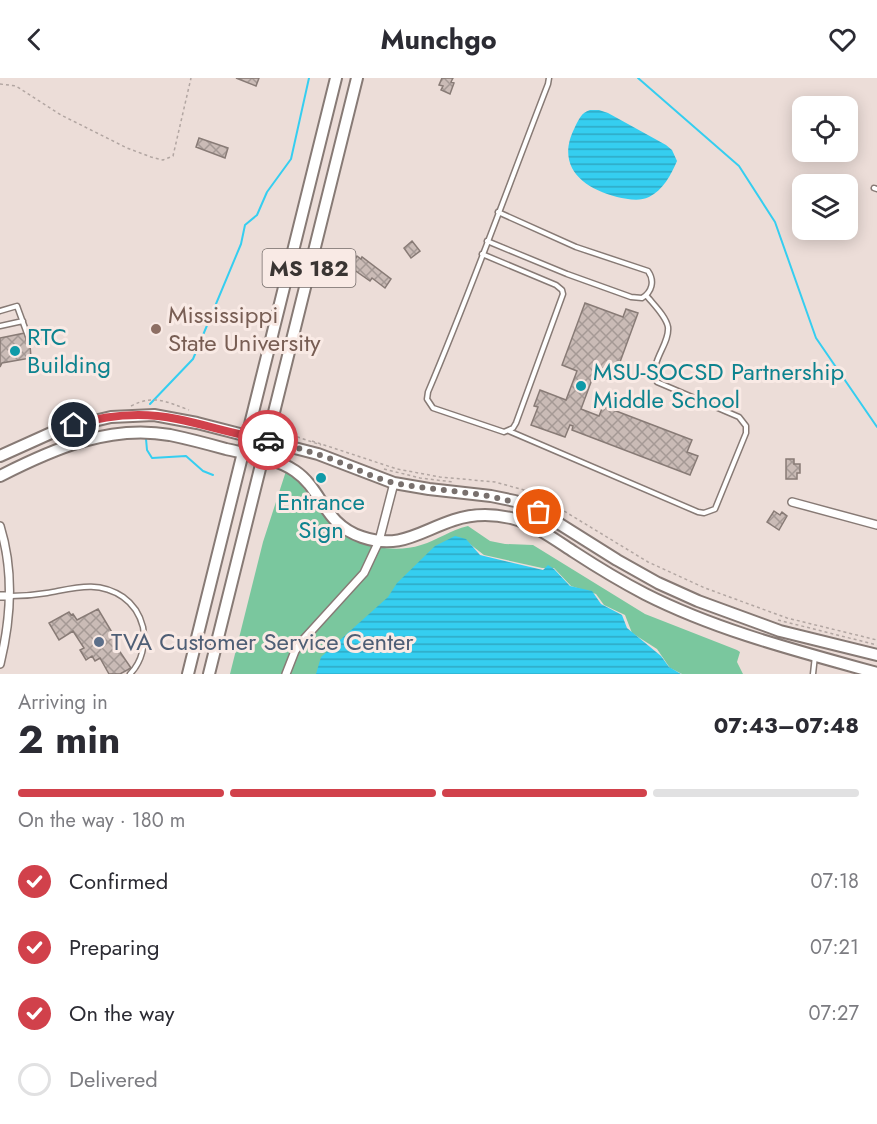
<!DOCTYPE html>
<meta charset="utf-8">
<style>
body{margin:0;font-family:Jost,sans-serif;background:#f7f7f7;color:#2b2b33;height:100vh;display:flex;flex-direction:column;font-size:22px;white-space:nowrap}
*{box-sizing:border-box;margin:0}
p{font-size:20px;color:#7c7c81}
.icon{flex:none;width:33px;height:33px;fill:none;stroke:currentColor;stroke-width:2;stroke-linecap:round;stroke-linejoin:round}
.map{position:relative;height:596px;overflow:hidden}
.sheet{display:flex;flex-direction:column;background:#fff;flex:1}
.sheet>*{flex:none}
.buttons{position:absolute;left:792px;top:18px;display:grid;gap:12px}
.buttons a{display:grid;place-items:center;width:66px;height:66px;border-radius:12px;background:#fff;box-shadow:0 3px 15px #0003;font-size:30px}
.pin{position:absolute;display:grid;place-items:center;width:51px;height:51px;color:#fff;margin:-26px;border:3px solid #fff;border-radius:50%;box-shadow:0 2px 6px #0007}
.courier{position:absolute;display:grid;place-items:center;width:60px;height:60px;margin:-30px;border:4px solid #d1414b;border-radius:50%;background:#fff;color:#222;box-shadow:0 2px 8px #0007}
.summary em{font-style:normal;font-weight:700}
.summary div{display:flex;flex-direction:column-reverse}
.summary{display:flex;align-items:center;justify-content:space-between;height:102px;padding:0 18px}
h1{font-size:39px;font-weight:700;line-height:45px}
.bar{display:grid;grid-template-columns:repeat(4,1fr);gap:9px 6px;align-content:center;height:72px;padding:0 18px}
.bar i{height:8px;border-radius:4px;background:#e1e1e2}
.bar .on{background:#d1414b}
.bar p{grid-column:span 4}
ol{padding:0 18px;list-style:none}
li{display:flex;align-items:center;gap:18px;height:66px}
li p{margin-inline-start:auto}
li .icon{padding:6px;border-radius:50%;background:#d1414b;color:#fff;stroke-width:4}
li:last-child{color:#7c7c81}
li i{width:33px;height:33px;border:3px solid #e1e1e2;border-radius:50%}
header{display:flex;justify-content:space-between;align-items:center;height:78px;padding:0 18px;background:#fff;font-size:27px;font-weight:700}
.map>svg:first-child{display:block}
.green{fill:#7ac79e}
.water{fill:url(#water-rules)}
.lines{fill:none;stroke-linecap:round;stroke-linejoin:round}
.stream{stroke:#35cef0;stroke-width:2}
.building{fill:url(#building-cross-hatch);stroke:#887b76;stroke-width:1.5}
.lane-casing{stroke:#877a75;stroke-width:7}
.street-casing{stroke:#877a75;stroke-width:10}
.secondary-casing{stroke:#877a75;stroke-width:14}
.primary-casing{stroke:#877a75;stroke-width:14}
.path{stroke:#b2a6a2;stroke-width:1.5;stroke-dasharray:3 3;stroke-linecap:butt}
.lane{stroke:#fff;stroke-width:4}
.street{stroke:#fff;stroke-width:7}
.secondary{stroke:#fff;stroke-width:10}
.primary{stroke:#fff;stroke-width:10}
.done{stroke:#78706d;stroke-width:6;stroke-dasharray:0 10.8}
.route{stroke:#d1414b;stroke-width:8}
.education-dot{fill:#8d6e63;stroke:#f9eae5;stroke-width:2}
.culture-dot{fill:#0f9aa8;stroke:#f9eae5;stroke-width:2}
.service-dot{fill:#5c6f8a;stroke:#f9eae5;stroke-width:2}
.labels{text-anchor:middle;stroke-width:6;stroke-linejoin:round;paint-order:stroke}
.shield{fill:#f9eae5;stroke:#736b68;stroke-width:1.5}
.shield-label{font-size:22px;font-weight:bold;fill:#3a3533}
.education-label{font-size:24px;fill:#785e54;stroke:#f9eae5;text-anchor:start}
.culture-label{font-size:24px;fill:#0d838f;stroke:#f9eae5;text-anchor:start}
.service-label{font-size:24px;fill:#4e5e75;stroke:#f9eae5;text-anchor:start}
</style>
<header><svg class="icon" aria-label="back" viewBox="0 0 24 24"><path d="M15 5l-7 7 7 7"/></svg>Munchgo<svg class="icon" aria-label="heart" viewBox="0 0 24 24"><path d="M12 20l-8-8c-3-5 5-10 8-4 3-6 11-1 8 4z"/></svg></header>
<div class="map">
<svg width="877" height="596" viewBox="0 0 877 596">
<defs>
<pattern id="water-rules" width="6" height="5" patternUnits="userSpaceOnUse" patternTransform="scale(1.5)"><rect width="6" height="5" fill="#35cef0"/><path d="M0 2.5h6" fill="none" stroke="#2ea8c3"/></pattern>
<pattern id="building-cross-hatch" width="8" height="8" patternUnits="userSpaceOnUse" patternTransform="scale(1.5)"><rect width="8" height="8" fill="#cabbb6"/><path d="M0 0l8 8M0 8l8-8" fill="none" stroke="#a59995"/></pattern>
</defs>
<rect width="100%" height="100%" fill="#ecddd8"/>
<path class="green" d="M286 393C304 406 313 425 327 442 348 466 390 477 421 467 438 462 450 452 468 448L490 463 505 466 533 467 645 536 737 572 740 574 737 584 743 596H682L670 590 657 571 632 555 625 537 604 527 596 516 571 508 554 490H542L484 477 466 463 389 519 317 596H230L263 464Z"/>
<path class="water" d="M590 32H599L608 35 666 67 672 72 677 83C671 97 663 112 649 119 639 124 627 121 617 119 582 110 555 88 575 49 579 41 581 35 590 32Z
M455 458 466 461 480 477 543 492 548 487 554 491 570 508 592 513 601 526 622 537 627 550 661 578 669 589 681 596H316L321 579 388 519 397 505 435 468Z"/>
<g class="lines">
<path class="stream" d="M638 0 739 88 775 144 816 260 877 349
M150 326 193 281 241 166 245 147 257 137 267 114 291 81 309 0
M146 361 147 372 152 380 186 378 203 393 213 397"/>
</g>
<path class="building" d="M236 0H259L256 8Z
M442 0H453L451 4 454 5 450 16 441 12 443 8 439 7Z
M199 60 228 70 225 80 196 69Z
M412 163 420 173 411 180 404 170Z
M357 178 361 181 362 179 391 201 385 210 372 200 370 203 353 191 355 188 352 186Z
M585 225 623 239 626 231 638 235 613 303 594 296 581 331 599 338 603 328 692 362 687 374 698 378 690 397 572 352 573 348 570 347 565 359 531 347 538 329 534 328 540 312 566 322 577 293 562 287Z
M25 255 27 268 30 267 31 280 2 285 0 289V260Z
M786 381H794V386H800V395H797V401H786Z
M774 433 780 437 782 434 787 438 779 452 767 444Z
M98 531 119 566 116 568 131 590 120 596H109L100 580 95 583 92 578 86 582 80 572 84 570 73 553 59 562 49 545 69 534 71 537 73 536 77 542Z"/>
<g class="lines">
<g class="lane-casing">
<path id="lane" d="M874 110 877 111
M487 163 567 196 631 219 642 220C652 214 655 203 648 193L576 169 498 134
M482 176 556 207 562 212 563 216 516 345 513 350 504 354 433 330 427 321 428 314C471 213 508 109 548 6L549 0
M0 233 17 228 29 261
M0 248 23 243
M509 353 698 434 704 435 715 431 746 355V348L739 339 657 304C648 284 670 267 668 249 666 238 653 226 646 217
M11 518C23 518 35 517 47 515 75 510 98 502 123 519 133 526 140 537 143 549 146 566 142 584 130 596
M813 596 815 578"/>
</g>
<g class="street-casing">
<path id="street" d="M792 424 877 447
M0 448C14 493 11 541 0 586
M0 518H10
M286 596 295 573 303 562 364 495 379 463 394 405"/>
</g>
<g class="secondary-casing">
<path id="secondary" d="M0 378 60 351 111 339 154 337 197 345 318 376 394 405 429 411 491 418 515 423 539 433 617 482 658 505 698 523 780 553 877 577
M0 398C53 371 110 346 170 357 189 361 208 366 226 371 248 376 276 380 295 393 323 412 323 446 362 459 400 472 420 453 454 442 472 436 493 436 511 440 534 446 554 461 574 474 597 489 620 503 645 516 718 553 798 573 877 595"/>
</g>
<g class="primary-casing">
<path id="primary" d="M188 596 336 0
M209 596 357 0"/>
</g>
<path class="path" d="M0 6 16 8 61 37 127 70 151 79 163 82 173 78 191 0
M131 328C154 316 167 324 189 332
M280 353 321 367
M312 363 397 391 440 399 495 404 524 412 564 433 648 484 705 510 787 540 877 562
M384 391 420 400 453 404
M778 542 877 567"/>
<use href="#lane" class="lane"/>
<use href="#street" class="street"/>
<use href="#secondary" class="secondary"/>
<use href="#primary" class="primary"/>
</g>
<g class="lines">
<path class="done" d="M268 362C292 368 316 375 339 384 357 391 376 401 395 405 443 415 494 412 539 434"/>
<path class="route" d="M74 347C107 337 143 334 177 341 207 347 237 357 268 362"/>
</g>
<circle class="education-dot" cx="156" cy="251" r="6"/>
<g class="culture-dot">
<circle cx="15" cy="273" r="6"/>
<circle cx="581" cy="308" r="6"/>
<circle cx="321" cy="400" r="6"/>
</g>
<circle class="service-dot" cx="99" cy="564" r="6"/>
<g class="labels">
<rect class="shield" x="262.5" y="171" width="93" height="38" rx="4.5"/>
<g class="shield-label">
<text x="309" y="198">MS 182</text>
</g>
<g class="education-label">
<text x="168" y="245">Mississippi<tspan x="168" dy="28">State University</tspan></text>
</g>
<g class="culture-label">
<text x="27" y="267">RTC<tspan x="27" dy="28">Building</tspan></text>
<text x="593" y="302">MSU-SOCSD Partnership<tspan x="593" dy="28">Middle School</tspan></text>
<text x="321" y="432" text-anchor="middle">Entrance<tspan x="321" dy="28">Sign</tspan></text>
</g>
<g class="service-label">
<text x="111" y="572">TVA Customer Service Center</text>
</g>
</g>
</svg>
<div class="buttons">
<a><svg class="icon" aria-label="locate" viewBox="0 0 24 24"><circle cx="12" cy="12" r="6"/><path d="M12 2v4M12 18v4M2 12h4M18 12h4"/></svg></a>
<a><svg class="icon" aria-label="layers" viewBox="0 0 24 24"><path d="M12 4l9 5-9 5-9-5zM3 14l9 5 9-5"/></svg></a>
</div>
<div class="pin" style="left:539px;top:434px;background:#ea580c"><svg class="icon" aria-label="bag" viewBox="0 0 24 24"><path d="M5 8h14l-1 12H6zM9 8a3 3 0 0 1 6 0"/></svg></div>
<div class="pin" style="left:74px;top:347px;background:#1f2937"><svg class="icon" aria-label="home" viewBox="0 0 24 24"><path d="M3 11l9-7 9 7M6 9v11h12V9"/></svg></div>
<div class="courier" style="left:268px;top:362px"><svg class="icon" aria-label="car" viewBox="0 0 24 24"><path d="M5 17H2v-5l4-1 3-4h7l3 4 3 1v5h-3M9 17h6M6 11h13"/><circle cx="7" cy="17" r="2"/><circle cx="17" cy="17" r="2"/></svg></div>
</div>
<section class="sheet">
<div class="summary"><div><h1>2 min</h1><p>Arriving in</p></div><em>07:43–07:48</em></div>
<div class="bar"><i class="on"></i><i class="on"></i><i class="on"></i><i></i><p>On the way · 180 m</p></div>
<ol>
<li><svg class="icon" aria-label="check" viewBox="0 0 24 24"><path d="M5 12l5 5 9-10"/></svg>Confirmed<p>07:18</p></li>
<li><svg class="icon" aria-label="check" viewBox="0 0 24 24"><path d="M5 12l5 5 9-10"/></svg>Preparing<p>07:21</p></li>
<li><svg class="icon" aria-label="check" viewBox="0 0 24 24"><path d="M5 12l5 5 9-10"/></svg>On the way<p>07:27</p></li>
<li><i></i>Delivered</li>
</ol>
</section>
